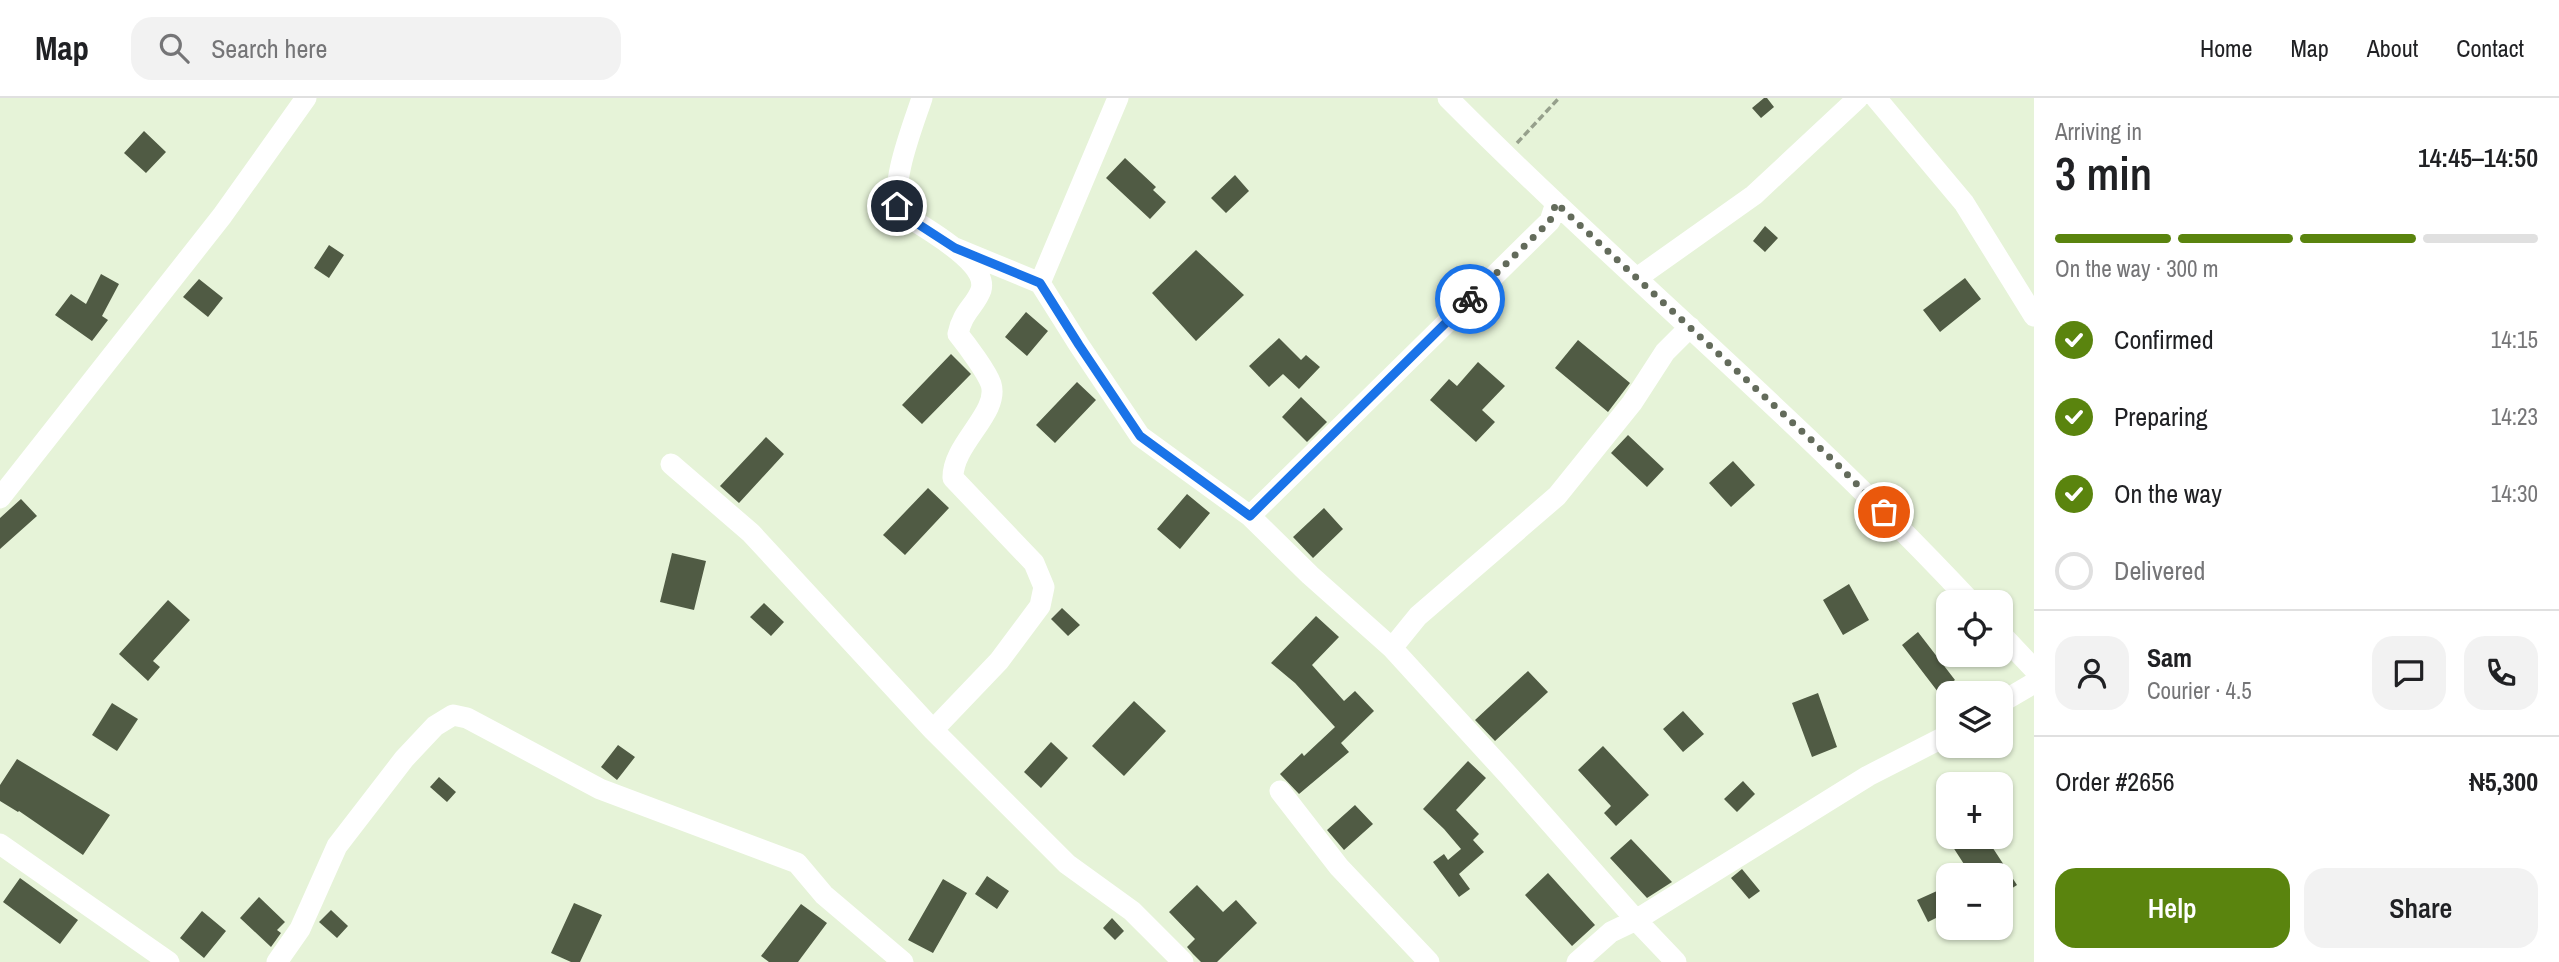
<!DOCTYPE html>
<meta charset="utf-8">
<style>
body{margin:0;font-family:"Archivo Narrow",sans-serif;background:#f2f2f2;color:#202124;height:100vh;display:flex;flex-direction:column;font-size:26px;white-space:nowrap}
*{box-sizing:border-box;margin:0}
p{font-size:23px;color:#757577}
.icon{flex:none;width:38px;height:38px;fill:none;stroke:currentColor;stroke-width:2;stroke-linecap:round;stroke-linejoin:round}
.map{position:relative;flex:1;overflow:hidden}
.drawer{display:flex;flex-direction:column;background:#fff;width:525px}
.drawer>*{flex:none}
.fabs{position:absolute;left:1936px;top:492px;display:grid;gap:14px}
.fabs a{display:grid;place-items:center;width:77px;height:77px;border-radius:14px;background:#fff;box-shadow:0 2px 5px #0004;font-size:35px}
.pin{position:absolute;display:grid;place-items:center;width:60px;height:60px;color:#fff;margin:-30px;border:4px solid #fff;border-radius:50%;box-shadow:0 2px 7px #0007}
.courier{position:absolute;display:grid;place-items:center;width:70px;height:70px;margin:-35px;border:5px solid #1a73e8;border-radius:50%;background:#fff;color:#222;box-shadow:0 2px 9px #0007}
.head em{font-style:normal;font-weight:600}
.head div{display:flex;flex-direction:column-reverse}
.head{display:flex;align-items:center;justify-content:space-between;height:119px;padding:0 21px}
h1{font-size:46px;font-weight:600;line-height:52px}
.bar{display:grid;grid-template-columns:repeat(4,1fr);gap:10px 7px;align-content:center;height:84px;padding:0 21px}
.bar i{height:9px;border-radius:5px;background:#e0e0e0}
.bar .on{background:#5a840e}
.bar p{grid-column:span 4}
.line{display:flex;align-items:center;gap:18px;padding:0 21px;border-top:2px solid #e0e0e0}
.line div{flex:1}
.round{display:grid;place-items:center;flex:none;width:74px;height:74px;border-radius:21px;background:#f2f2f2}
ol{padding:0 21px;list-style:none}
li{display:flex;align-items:center;gap:21px;height:77px}
li p{margin-inline-start:auto}
li .icon{padding:7px;border-radius:50%;background:#5a840e;color:#fff;stroke-width:4}
li:last-child{color:#757577}
li i{width:38px;height:38px;border:4px solid #e0e0e0;border-radius:50%}
.button{display:flex;gap:14px;margin-top:auto;padding:14px 21px}
.button a{flex:1;height:80px;border-radius:21px;background:#5a840e;color:#fff;font-size:28px;font-weight:600;line-height:80px;text-align:center}
.button a+a{background:#f2f2f2;color:#202124}
header{display:flex;align-items:center;gap:42px;box-sizing:border-box;height:98px;padding:0 35px;background:#fff;border-bottom:2px solid #e0e0e0}
header strong{font-size:33px}
nav{display:flex;gap:38px;margin-inline-start:auto;font-size:24px}
.search{width:490px;height:63px;background:#f2f2f2;display:flex;align-items:center;gap:18px;box-sizing:border-box;padding:0 24px;border-radius:21px;color:#757577;font-size:26px}
main{display:flex;flex:1;min-height:0}
.map>svg:first-child{display:block}
.building{fill:#505b44}
.lines{fill:none;stroke-linecap:round;stroke-linejoin:round}
.path{stroke:#96a08c;stroke-width:3.5;stroke-dasharray:7 3.5;stroke-linecap:butt}
.minor{stroke:#fff;stroke-width:21}
.done{stroke:#636b5b;stroke-width:7;stroke-dasharray:0 12.6}
.route{stroke:#1a73e8;stroke-width:9}
</style>
<header>
<strong>Map</strong>
<div class="search"><svg class="icon" aria-label="search" viewBox="0 0 24 24"><circle cx="10" cy="10" r="6"/><path d="M15 15l6 6"/></svg>Search here</div>
<nav><a>Home</a><a>Map</a><a>About</a><a>Contact</a></nav>
</header>
<main>
<div class="map">
<svg width="2034" height="864" viewBox="0 0 2034 864">
<rect width="100%" height="100%" fill="#e6f3d8"/>
<path class="building" d="M1764 0H1767L1774 9 1761 20 1752 10Z
M144 33 166 54 146 75 124 55Z
M1125 60 1156 89 1153 92 1166 104 1150 121 1106 80Z
M1235 77 1249 93 1226 115 1211 100Z
M1765 128 1778 140 1765 154 1753 143Z
M329 147 344 157 329 180 314 170Z
M1196 152 1244 197 1196 243 1152 195Z
M101 176 119 186 102 218 108 222 92 243 55 217 71 196 86 206Z
M1965 180 1981 201 1940 234 1923 212Z
M199 181 223 200 208 219 183 199Z
M1026 214 1048 233 1027 258 1005 239Z
M1279 240 1301 262 1306 257 1320 269 1299 291 1283 276 1269 289 1249 268Z
M1578 242 1630 285 1608 314 1555 270Z
M951 256 971 276 922 326 902 307Z
M1478 264 1505 288 1482 312 1495 324 1476 344 1430 302 1449 281 1457 288Z
M1077 284 1096 302 1055 345 1036 327Z
M1301 299 1327 324 1307 344 1282 319Z
M1628 337 1664 371 1647 389 1611 355Z
M766 339 784 356 739 405 720 388Z
M1733 363 1755 387 1731 409 1709 385Z
M928 390 949 410 905 457 883 437Z
M1187 396 1210 415 1180 451 1157 431Z
M21 401 37 418 0 451V420Z
M1324 410 1343 431 1313 460 1293 439Z
M672 455 706 463 694 512 660 504Z
M1849 486 1869 522 1843 537 1823 502Z
M168 502 190 522 153 563 160 569 148 583 119 556Z
M764 505 784 524 771 538 750 519Z
M1062 510 1080 527 1068 538 1051 521Z
M1316 518 1339 539 1312 567 1344 603 1355 593 1374 613 1341 645 1349 654 1299 696 1280 676 1302 655 1304 658 1335 629 1295 585 1271 565Z
M1918 534 1955 582 1938 594 1902 547Z
M1528 573 1548 594 1495 643 1475 622Z
M1818 595 1837 649 1812 659 1792 605Z
M1134 603 1166 633 1124 678 1092 648Z
M112 605 138 621 117 653 92 637Z
M1683 613 1704 636 1683 654 1663 631Z
M1051 644 1068 660 1041 690 1024 674Z
M618 647 635 659 617 682 601 669Z
M1603 648 1649 697 1616 728 1604 715 1611 708 1578 672Z
M17 661 110 717 83 757 19 713 18 714 0 703V687Z
M1468 663 1486 680 1456 712 1479 736 1473 742 1484 754 1459 776 1470 791 1459 799 1433 764 1444 756 1448 762 1461 751 1444 731 1423 711Z
M439 679 456 694 447 704 430 689Z
M1743 683 1755 696 1737 714 1724 701Z
M1355 707 1373 726 1344 752 1327 732Z
M1962 738H1985L2017 787 2000 798V777H1971L1951 746Z
M1631 741 1672 784 1647 800 1610 760Z
M1742 771 1760 793 1749 801 1731 780Z
M1548 775 1595 827 1572 848 1525 797Z
M987 778 1009 793 997 811 975 796Z
M20 780 78 822 60 846 3 804Z
M943 781 967 795 933 855 908 842Z
M1197 787 1223 814 1236 802 1257 825 1217 864H1201L1193 856 1187 849 1195 841 1169 814Z
M1948 788V814L1928 824 1917 802Z
M259 799 285 824 277 832 281 835 271 849 240 820Z
M574 805 602 817 580 864H571L551 855Z
M801 806 827 825 798 864H769L761 858Z
M331 812 348 828 337 840 319 824Z
M202 813 226 833 204 860 180 840Z
M1112 820 1124 833 1115 842 1103 830Z"/>
<g class="lines">
<path class="path" d="M1517 45 1559 0"/>
<path class="minor" d="M922 0C914 25 887 91 901 115 921 127 989 165 981 192 976 207 962 214 958 236 966 246 987 274 991 286 1000 315 952 346 953 380L1034 465 1044 489 1040 508 999 563 933 632
M1448 0C1619 172 1805 326 1971 504
M1876 0 1964 105 2034 218
M955 150 1040 185 1079 247 1140 338 1250 418 1310 477 1392 550 1509 678 1636 822 1676 864
M1637 180 1754 97 1858 0
M1040 185 1118 0
M671 366 751 435 933 632 1067 766 1132 813 1183 864
M0 400 222 118 306 0
M1250 418 1550 123 1556 105
M2000 535 2034 571
M1392 550 1418 518 1557 398 1632 305 1665 254 1690 229
M2000 605 2034 585
M1280 693 1339 769 1429 864
M0 746 169 864
M277 864 300 831 337 748 404 661 435 628 453 617 467 620 600 691 797 765 824 797 903 864
M1577 864 1611 834 1636 822 1868 678 1948 637"/>
</g>
<g class="lines">
<path class="done" d="M1470 201 1550 123 1556 105 1835 364 1884 414"/>
<path class="route" d="M897 108 901 115 955 150 1040 185 1079 247 1140 338 1250 418 1470 201"/>
</g>
</svg>
<div class="fabs">
<a><svg class="icon" aria-label="locate" viewBox="0 0 24 24"><circle cx="12" cy="12" r="6"/><path d="M12 2v4M12 18v4M2 12h4M18 12h4"/></svg></a>
<a><svg class="icon" aria-label="layers" viewBox="0 0 24 24"><path d="M12 4l9 5-9 5-9-5zM3 14l9 5 9-5"/></svg></a>
<a>+</a>
<a>−</a>
</div>
<div class="pin" style="left:1884px;top:414px;background:#ea580c"><svg class="icon" aria-label="bag" viewBox="0 0 24 24"><path d="M5 8h14l-1 12H6zM9 8a3 3 0 0 1 6 0"/></svg></div>
<div class="pin" style="left:897px;top:108px;background:#1f2937"><svg class="icon" aria-label="home" viewBox="0 0 24 24"><path d="M3 11l9-7 9 7M6 9v11h12V9"/></svg></div>
<div class="courier" style="left:1470px;top:201px"><svg class="icon" aria-label="bike" viewBox="0 0 24 24"><circle cx="6" cy="16" r="4"/><circle cx="18" cy="16" r="4"/><path d="M6 16l4-8h5l3 8M10 8l3 8H6M13 5h3"/></svg></div>
</div>
<section class="drawer">
<div class="head"><div><h1>3 min</h1><p>Arriving in</p></div><em>14:45–14:50</em></div>
<div class="bar"><i class="on"></i><i class="on"></i><i class="on"></i><i></i><p>On the way · 300 m</p></div>
<ol>
<li><svg class="icon" aria-label="check" viewBox="0 0 24 24"><path d="M5 12l5 5 9-10"/></svg>Confirmed<p>14:15</p></li>
<li><svg class="icon" aria-label="check" viewBox="0 0 24 24"><path d="M5 12l5 5 9-10"/></svg>Preparing<p>14:23</p></li>
<li><svg class="icon" aria-label="check" viewBox="0 0 24 24"><path d="M5 12l5 5 9-10"/></svg>On the way<p>14:30</p></li>
<li><i></i>Delivered</li>
</ol>
<div class="line" style="height:126px"><a class="round"><svg class="icon" aria-label="person" viewBox="0 0 24 24"><circle cx="12" cy="8" r="4"/><path d="M4 21q1-7 8-7t8 7"/></svg></a><div><b>Sam</b><p>Courier · 4.5</p></div><a class="round"><svg class="icon" aria-label="chat" viewBox="0 0 24 24"><path d="M4 5h16v11H9l-5 4z"/></svg></a><a class="round"><svg class="icon" aria-label="phone" viewBox="0 0 24 24"><path d="M5 4h4l2 5-3 2q2 4 5 5l2-3 5 2v4C11 20 4 13 5 4z"/></svg></a></div>
<div class="line" style="height:91px"><div>Order #2656</div><b>₦5,300</b></div>
<div class="button"><a>Help</a><a>Share</a></div>
</section>
</main>
